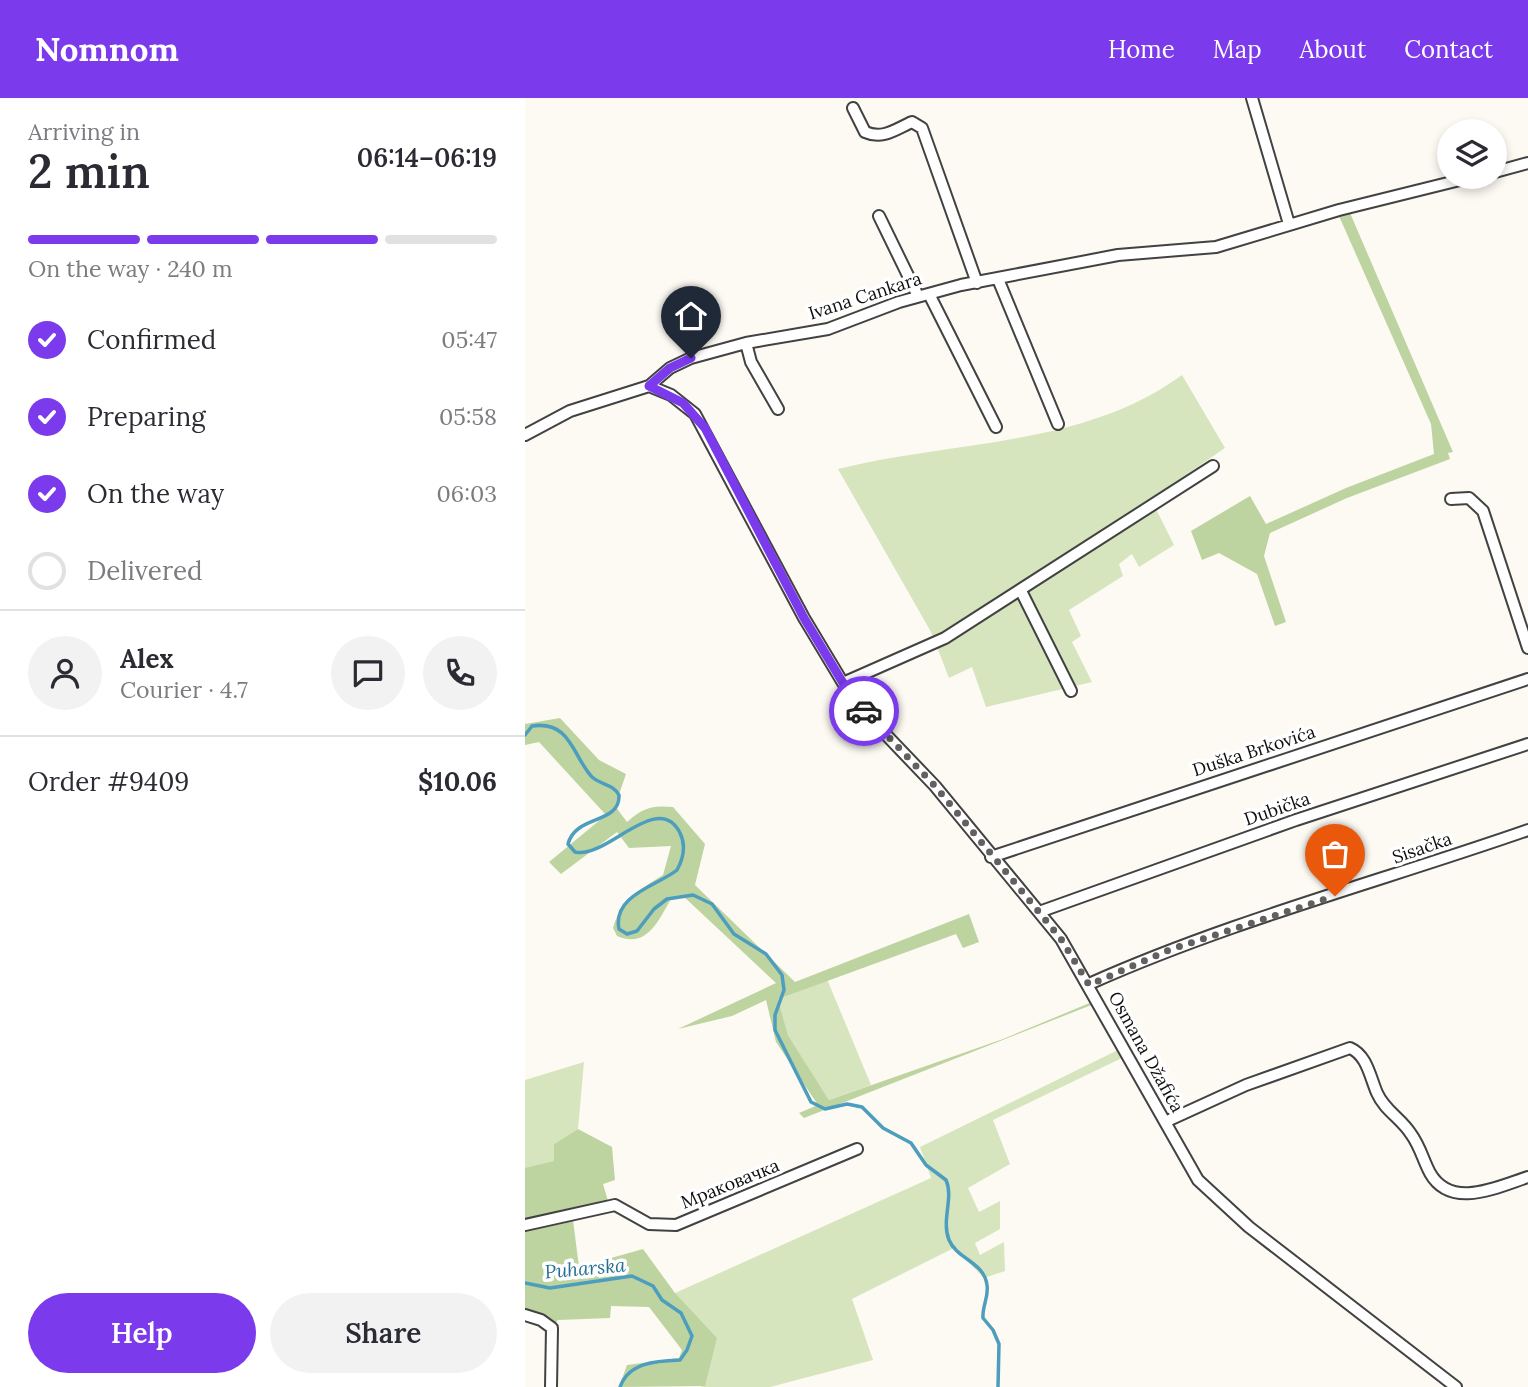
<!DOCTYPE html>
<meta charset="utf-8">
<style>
body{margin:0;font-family:Lora,serif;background:#f2f2f3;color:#2b2b33;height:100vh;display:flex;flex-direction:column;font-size:26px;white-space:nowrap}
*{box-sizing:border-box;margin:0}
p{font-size:23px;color:#7c7c81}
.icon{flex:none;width:38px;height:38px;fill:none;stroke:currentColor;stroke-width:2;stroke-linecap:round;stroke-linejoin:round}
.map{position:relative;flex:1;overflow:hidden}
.panel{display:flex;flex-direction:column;background:#fff;width:525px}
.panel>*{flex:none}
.buttons{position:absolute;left:912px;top:21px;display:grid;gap:14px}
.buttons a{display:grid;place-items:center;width:70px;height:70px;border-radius:50%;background:#fff;box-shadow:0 4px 10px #0003;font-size:35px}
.pin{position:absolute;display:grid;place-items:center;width:60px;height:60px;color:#fff;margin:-72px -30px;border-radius:50% 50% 50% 0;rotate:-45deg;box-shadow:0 0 7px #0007}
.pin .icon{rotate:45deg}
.courier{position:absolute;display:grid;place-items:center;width:70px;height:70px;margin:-35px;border:5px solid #7c3aed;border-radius:50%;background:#fff;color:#222;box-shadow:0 2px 9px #0007}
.headline em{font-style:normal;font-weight:600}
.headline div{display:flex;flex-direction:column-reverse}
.headline{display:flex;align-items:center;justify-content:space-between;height:119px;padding:0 28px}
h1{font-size:46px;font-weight:600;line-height:52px}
.bar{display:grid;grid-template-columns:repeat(4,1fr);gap:10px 7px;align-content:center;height:84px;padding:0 28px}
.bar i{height:9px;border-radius:5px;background:#e1e1e2}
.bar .active{background:#7c3aed}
.bar p{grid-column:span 4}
.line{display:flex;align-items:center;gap:18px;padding:0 28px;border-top:2px solid #e1e1e2}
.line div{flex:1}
.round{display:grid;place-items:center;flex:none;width:74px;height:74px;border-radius:37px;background:#f2f2f3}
ol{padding:0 28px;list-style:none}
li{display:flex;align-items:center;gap:21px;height:77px}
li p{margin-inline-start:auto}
li .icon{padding:7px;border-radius:50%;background:#7c3aed;color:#fff;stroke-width:4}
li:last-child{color:#7c7c81}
li i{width:38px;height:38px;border:4px solid #e1e1e2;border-radius:50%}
.action{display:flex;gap:14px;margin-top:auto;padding:14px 28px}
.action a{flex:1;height:80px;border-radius:42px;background:#7c3aed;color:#fff;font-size:28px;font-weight:600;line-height:80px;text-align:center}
.action a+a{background:#f2f2f3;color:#2b2b33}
header{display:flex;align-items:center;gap:42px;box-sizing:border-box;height:98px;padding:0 35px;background:#7c3aed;color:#fff}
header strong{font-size:33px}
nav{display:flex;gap:38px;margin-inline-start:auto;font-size:24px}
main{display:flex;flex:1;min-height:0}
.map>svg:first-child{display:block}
.green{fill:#d7e5bf}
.forest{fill:#bdd4a0}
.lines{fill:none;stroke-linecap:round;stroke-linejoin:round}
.stream{stroke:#4c9dbe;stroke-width:3.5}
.street-casing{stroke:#424242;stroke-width:14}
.street{stroke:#fff;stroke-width:10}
.done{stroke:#62615f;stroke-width:7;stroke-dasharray:0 12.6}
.route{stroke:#7c3aed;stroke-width:9}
.labels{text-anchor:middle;stroke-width:7;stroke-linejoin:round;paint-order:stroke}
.street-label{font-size:18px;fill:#0f0f0f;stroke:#fff}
.water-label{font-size:19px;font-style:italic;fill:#266f93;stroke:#fff}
</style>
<header>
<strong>Nomnom</strong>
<nav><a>Home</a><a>Map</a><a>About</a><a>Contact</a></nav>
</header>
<main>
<section class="panel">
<div class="headline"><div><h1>2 min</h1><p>Arriving in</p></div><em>06:14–06:19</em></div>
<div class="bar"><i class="active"></i><i class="active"></i><i class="active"></i><i></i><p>On the way · 240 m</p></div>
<ol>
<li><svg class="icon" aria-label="check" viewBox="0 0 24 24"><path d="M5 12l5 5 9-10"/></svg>Confirmed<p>05:47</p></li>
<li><svg class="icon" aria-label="check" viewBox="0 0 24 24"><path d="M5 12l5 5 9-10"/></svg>Preparing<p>05:58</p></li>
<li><svg class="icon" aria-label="check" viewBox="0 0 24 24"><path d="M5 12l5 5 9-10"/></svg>On the way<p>06:03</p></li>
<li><i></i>Delivered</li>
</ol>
<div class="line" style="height:126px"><a class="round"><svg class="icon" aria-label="person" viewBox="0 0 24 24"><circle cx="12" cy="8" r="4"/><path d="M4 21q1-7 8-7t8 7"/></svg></a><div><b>Alex</b><p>Courier · 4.7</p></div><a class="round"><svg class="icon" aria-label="chat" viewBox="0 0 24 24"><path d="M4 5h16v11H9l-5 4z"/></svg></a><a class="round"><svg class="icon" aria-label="phone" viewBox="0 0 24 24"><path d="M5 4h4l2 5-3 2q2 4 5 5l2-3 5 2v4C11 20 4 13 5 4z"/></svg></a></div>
<div class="line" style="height:91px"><div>Order #9409</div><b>$10.06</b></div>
<div class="action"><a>Help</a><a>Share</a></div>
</section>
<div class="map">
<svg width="1003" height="1289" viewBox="0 0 1003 1289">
<rect width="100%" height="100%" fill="#fdfaf3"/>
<path class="green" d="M657 277 700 350 626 401 649 447 614 469 607 456 594 466 598 478 544 512 556 538 547 544 567 584 461 609 447 569 424 580 406 534 313 371C427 342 557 350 657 277Z
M302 881 346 987 304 1002 263 937 253 901Z
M593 952 597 960 468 1022 485 1066 443 1090 454 1114 475 1103V1131L450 1145 455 1157 479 1144 480 1173 459 1180 429 1150 327 1201 348 1262 245 1289H175L180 1287 150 1195 406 1080 395 1049Z
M59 964 53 1031 29 1046 30 1063 0 1090V982Z"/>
<path class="forest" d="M825 115 928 354 923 355 925 361 822 400 745 435 739 458 761 524 750 528 732 476 694 455 677 462 666 433 725 398 741 426 821 390 909 356 906 326 814 118Z
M35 620 74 662 101 676 90 708 102 724C118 710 126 707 148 709L180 746 170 787 270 884 444 816 454 844 438 850 431 836 253 901 263 937 304 1002 478 941 567 904 569 906 279 1020 274 1015 293 1007 251 944 241 902 207 918 153 931 251 885 157 797 146 801C133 823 122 851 92 838L88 830C96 802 114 792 138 777L146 748 104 750 92 734 36 776 24 764 81 717 14 644 0 647V626Z
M53 1031 87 1049 90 1082 78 1086 85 1110 48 1122 54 1169 118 1151 150 1195 192 1240 180 1288 94 1289 102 1267 154 1260 157 1252 124 1209 86 1208 85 1220 33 1222 29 1227 19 1217 0 1212V1070L29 1063V1046Z"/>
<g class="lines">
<path class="stream" d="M0 637 7 628C46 622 48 659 67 679 76 687 88 686 94 697 95 727 51 716 43 746L50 754C81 762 133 691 155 735 161 747 158 761 152 772 134 787 87 797 94 831L102 836 112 833 129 811 142 801 168 797 187 806 209 836 241 856 257 877 259 892 250 917V932L286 1004 300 1011 322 1006 337 1009 358 1030 386 1045 401 1067 421 1082C429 1100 416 1122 424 1142 432 1161 459 1164 462 1187 464 1199 457 1208 458 1220L468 1232 474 1246 473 1289
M0 1185 25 1190 107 1178 128 1188 137 1202 156 1215 167 1238 162 1252 155 1262C131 1263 104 1264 95 1289"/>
<g class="street-casing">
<path id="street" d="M727 0 764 126
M328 10 340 34C358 42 371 31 387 24L397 30 452 185
M970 74 1003 65
M354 118 393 198
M473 181 533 326
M404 196 471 329
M221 245 226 264 253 311
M124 288 145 270 166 260 221 245 303 231 374 204 436 187 593 157 691 149 814 112 947 79
M0 337 45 313 124 288 146 297 170 316 279 520 318 585 345 620 410 688 536 841 673 1082 724 1129 931 1289
M926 401 944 400 958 413 1003 550
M496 493 546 593
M318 585 420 540 688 368
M466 759 1003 581
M514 814 771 722 1003 646
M564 886C705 823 857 783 1003 732
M640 1024 721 987 825 950C842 957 845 979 852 995 860 1013 876 1020 886 1036 895 1048 898 1062 905 1075 926 1112 972 1089 1003 1079
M0 1127 90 1107 124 1126 151 1127 332 1051
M0 1217 16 1222 27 1230 26 1289"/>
</g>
<use href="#street" class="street"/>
</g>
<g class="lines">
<path class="done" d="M339 613 410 688 514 814 536 841 564 887 644 852 810 798"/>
<path class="route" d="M166 260 145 270 124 288 158 305 180 330 279 520 318 585 339 613"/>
</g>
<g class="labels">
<g class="street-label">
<text transform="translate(340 198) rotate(-18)" y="6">Ivana Cankara</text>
<text transform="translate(729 653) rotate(-18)" y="6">Duška Brkovića</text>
<text transform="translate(752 711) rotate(-19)" y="6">Dubička</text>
<text transform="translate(897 750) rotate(-19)" y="6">Sisačka</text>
<text transform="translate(621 954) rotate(61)" y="6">Osmana Džafića</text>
<text transform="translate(205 1086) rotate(-22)" y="6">Мраковачка</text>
</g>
<g class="water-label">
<text transform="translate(60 1170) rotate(-5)" y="7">Puharska</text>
</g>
</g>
</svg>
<div class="buttons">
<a><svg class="icon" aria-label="layers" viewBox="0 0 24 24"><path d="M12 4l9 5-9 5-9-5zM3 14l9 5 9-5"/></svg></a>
</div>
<div class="pin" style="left:810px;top:798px;background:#ea580c"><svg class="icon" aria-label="bag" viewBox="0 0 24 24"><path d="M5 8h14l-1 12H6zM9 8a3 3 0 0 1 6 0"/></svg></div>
<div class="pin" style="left:166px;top:260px;background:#1f2937"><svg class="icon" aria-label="home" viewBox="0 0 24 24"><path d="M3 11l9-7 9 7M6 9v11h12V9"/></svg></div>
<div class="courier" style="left:339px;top:613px"><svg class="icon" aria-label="car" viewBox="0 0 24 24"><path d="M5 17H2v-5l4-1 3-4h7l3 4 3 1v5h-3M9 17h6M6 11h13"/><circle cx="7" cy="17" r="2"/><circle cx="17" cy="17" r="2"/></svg></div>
</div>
</main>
